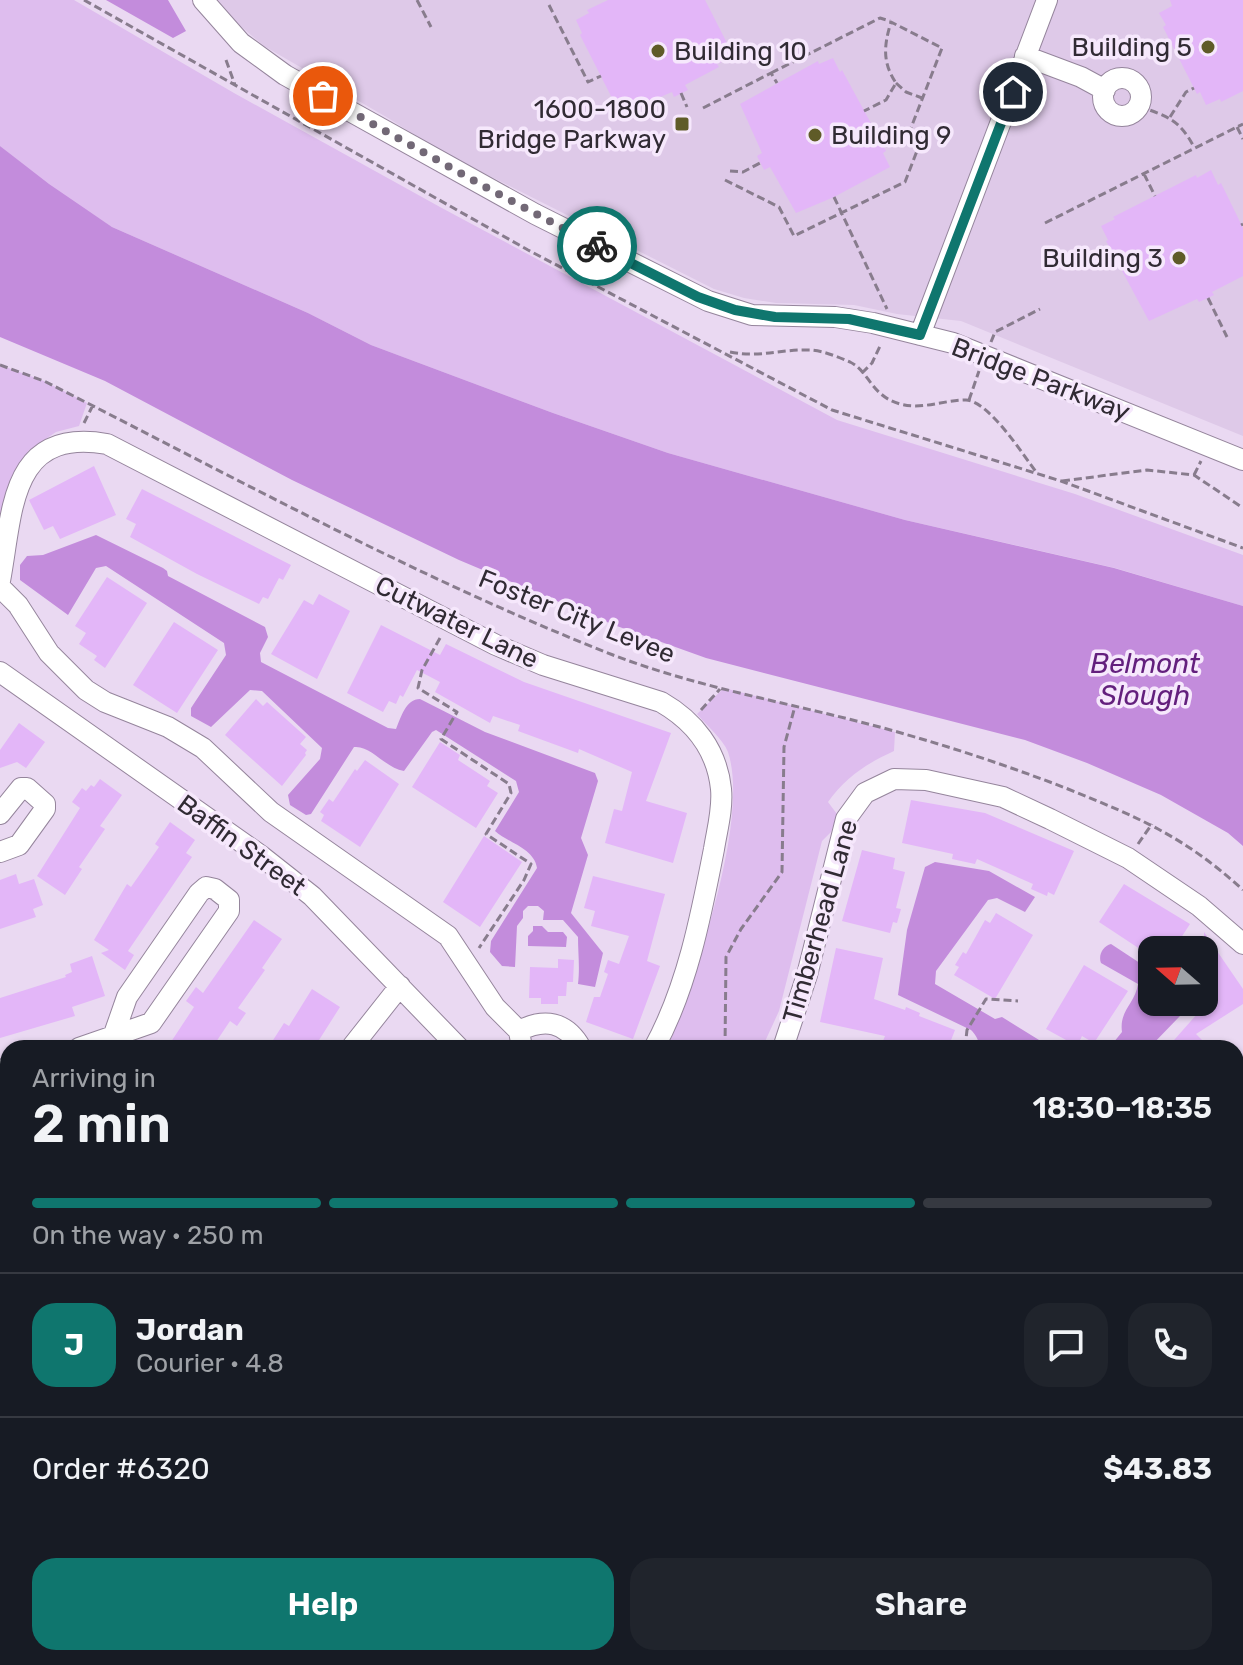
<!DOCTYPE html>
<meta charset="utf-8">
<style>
body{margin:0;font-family:Rubik,sans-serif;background:#20242c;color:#f1f3f6;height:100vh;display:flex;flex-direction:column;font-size:30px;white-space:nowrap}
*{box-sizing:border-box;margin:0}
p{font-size:26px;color:#9ea1a6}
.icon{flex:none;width:44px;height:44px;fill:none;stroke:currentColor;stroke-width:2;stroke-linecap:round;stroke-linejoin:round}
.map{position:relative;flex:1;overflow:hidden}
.drawer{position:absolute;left:0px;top:1040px;width:1244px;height:626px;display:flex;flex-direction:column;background:#171b24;border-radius:24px 24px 0 0;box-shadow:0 2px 6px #0004}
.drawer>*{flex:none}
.needle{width:52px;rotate:290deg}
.tools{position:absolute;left:1138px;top:936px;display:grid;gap:16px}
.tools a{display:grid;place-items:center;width:80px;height:80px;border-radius:16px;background:#171b24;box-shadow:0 2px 6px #0004;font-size:40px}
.pin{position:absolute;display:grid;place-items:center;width:68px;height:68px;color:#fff;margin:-34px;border:4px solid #fff;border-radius:50%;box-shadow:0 2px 8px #0007}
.courier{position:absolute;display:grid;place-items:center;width:80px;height:80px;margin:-40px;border:6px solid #0f766e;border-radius:50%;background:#fff;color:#222;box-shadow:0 2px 10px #0007}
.overview em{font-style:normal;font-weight:600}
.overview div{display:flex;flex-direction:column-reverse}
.overview{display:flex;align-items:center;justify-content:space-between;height:136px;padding:0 32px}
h1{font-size:52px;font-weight:600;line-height:60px}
.bar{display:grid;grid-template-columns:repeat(4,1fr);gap:12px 8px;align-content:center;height:96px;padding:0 32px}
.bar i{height:10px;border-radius:6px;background:#363941}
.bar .on{background:#0f766e}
.bar p{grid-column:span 4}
.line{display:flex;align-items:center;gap:20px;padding:0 32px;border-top:2px solid #363941}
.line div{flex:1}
.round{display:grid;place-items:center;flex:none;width:84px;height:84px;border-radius:24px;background:#20242c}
.primary-button{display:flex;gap:16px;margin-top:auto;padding:16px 32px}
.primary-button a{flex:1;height:92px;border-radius:24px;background:#0f766e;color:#fff;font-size:32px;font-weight:600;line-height:92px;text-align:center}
.primary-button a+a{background:#20242c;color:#f1f3f6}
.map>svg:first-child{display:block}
.built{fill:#dec9e8}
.green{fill:#debdee}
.forest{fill:#c38cdc}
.building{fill:#e3b6f8}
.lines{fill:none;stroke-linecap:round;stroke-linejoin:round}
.minor-casing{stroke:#95859c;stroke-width:22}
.path{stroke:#887c8d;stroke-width:3;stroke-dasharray:8 4;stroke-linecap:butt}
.minor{stroke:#fff;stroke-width:20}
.done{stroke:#726876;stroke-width:8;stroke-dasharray:0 14.4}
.route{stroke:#0f766e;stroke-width:10}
.poi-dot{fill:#5f5b28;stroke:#f6e8fc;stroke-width:3}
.labels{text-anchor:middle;stroke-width:7;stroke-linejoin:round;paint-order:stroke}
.poi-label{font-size:26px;fill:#312b34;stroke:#f6e8fc;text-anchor:end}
.street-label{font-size:26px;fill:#312b34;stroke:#f6e8fc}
.water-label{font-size:28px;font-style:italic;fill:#631f7d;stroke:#f6e8fc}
</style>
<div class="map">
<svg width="1243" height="1665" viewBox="0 0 1243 1665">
<rect width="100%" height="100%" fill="#ead9f2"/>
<path class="built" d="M217 0H1243V436L961 321 897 314 854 305 776 303 744 298 714 289 440 151 388 118 264 46 231 18Z"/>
<path class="green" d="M0 0H74L234 93 440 207 837 420 1075 494 1243 555V606L1115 568 905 520 668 453 553 413 371 345 308 313 112 227 48 185 0 146Z
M0 365 44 381 87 403 79 426 56 432 28 451 0 535Z
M724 688 895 732 894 751C866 764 846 777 828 802L837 814 831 832 822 841 779 1011 762 1048H665L672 1037C696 971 750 819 728 752 723 739 706 725 697 714Z"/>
<path class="forest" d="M106 0H168L186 31 173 38Z
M0 146 49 184 112 227 308 313 371 345 553 413 668 453 905 520 1114 568 1243 606V846L1228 833 1161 795 1087 763 1025 740 706 658 614 625 459 560 292 480 105 381 0 337Z
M96 535 163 568 167 571 168 576 265 627 268 637 260 653 261 662 388 728 396 729C401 717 406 699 420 699L485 732 595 773 598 781 581 838 588 855 571 913 603 953 595 987 578 984C580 967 578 953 578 937L563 920H543L544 911 538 906H528L523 911V918L517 926 515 967 502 966 490 952 491 941 537 868C534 848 508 843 495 831L519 792 516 781 436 730 432 732 404 771C385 768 371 745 354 747L311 814 306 815 290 805 288 795 320 759 322 748 262 691 250 690 211 727 191 716V708L226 655 224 643 106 566 96 568 68 615 20 580V565L27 556 43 555Z
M935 862 989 871 1035 897 1025 912 997 898 988 900 936 971 935 984 995 1019 1002 1017 1052 1048H978C980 1041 976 1035 971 1030L898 995 907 930 925 867Z
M533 926H542L548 932H563L567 937 566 947 528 946V936L533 931Z
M1111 944 1152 971V1002L1181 1004 1180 1016 1149 1048H1109L1122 1032C1119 1010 1135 1004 1138 984L1101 963C1098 955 1103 946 1111 944Z
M1243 1217V1626L1236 1632V1224Z
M894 1658H1209L1201 1665H892Z"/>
<path class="building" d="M608 0H705L727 43 724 44 731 58 717 64 719 67 685 85 688 90 674 97 672 92 623 113 616 99 613 100 580 35 582 33 576 20 589 13 587 10Z
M1170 0H1243V91L1221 102 1220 99 1206 105 1200 92 1197 94 1163 27 1166 25 1159 13 1172 6Z
M833 58 840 72 842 70 886 151 883 153 890 167 834 197 796 213 770 167 764 170 757 156 762 153 740 104 818 61 819 64Z
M1211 170 1218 185 1221 183 1243 228V276L1212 292 1214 295 1208 298 1199 302 1197 299 1149 321 1106 241 1108 240 1101 226 1115 219 1113 217 1196 175 1197 178Z
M94 466 116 515 60 539 53 526 44 530 29 500Z
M142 489 291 565 283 580 279 578 268 599 263 597 259 604 197 574 130 537 136 524 126 519Z
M107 577 147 603 105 668 94 660 97 656 79 644 86 633 75 626Z
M319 594 350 611 317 679 271 654 304 600 313 605Z
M174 622 218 650 177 713 133 685Z
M381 625 440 655 446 644 524 682 671 733 646 801 687 813 673 863 605 843 614 809 622 811 632 772 579 749 578 753 518 731 520 725 493 716 490 723 435 692 440 682 417 670 403 697 400 695 396 704 389 701 383 712 347 693Z
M256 699 263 706 267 702 306 737 300 744 307 750 305 753 306 755 282 786 225 735Z
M19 723 45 742 26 768 17 762 0 768V750Z
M440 742 460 755 458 760 490 781 487 786 498 793 476 828 412 787Z
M365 760 399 784 360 847 321 821 324 815 320 812 329 799 333 802 355 769 357 771Z
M100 779 122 795 100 826 105 829 79 867 82 869 65 895 37 876 80 808 72 802 82 788 86 791 91 785 94 787Z
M911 800 985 813 1074 851 1054 895 1048 892 1047 896 1031 889 1033 884 977 859 975 864 952 859 953 854 902 843Z
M170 822 195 840 186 853 192 857 128 951 134 955 125 970 101 953 109 950 94 940 127 884 131 887 159 847 155 844Z
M484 836 522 862 480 927 443 902Z
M862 850 895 858 893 869 905 872 896 908 901 909 897 923 893 922 890 933 842 921Z
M16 874 19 884 34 879 43 905 33 909 36 917 0 929V880Z
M593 876 665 894 647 961 660 966 633 1039 586 1022 594 997H600L608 974 604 972 608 960 619 964 629 936 591 926 595 911 584 908Z
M1124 884 1190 924 1173 950H1152V957L1099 922Z
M996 913 1033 935 995 999 954 975 959 967 955 965 963 952 966 954 985 920 990 923Z
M254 920 282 939 262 968 265 970 238 1008 246 1013 237 1026 230 1021 212 1048H167L194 1007 186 1001 196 987 203 993Z
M1204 932 1243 989V1004L1196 1034 1204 1042 1198 1048H1167L1198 1013 1193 1002H1204Z
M836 948 883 958 874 999 905 1010 906 1007 920 1013 919 1016 955 1030 948 1048H880L885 1036 820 1022Z
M92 956 105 996 72 1007 75 1016 0 1038V998L66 977 65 975 72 972 70 964Z
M558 959 574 960 573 982H567L566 996H558V1004H541V998H529L530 967 558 968Z
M1084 965 1128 991 1094 1043 1082 1036 1077 1046 1046 1029Z
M312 989 340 1007 314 1048H268L284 1023 289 1026Z"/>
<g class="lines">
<g class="minor-casing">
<path id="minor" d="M203 0 241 43 285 75 535 214 708 301 752 315 835 317 873 323 953 343 1243 460
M1025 56 1081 77 1105 90
M1103 97a19 19 0 1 1 38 0a19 19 0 1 1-38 0Z
M920 335 1047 0
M0 581C13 512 9 427 107 444L496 645 543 665 661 702C694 721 717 750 721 789 723 809 717 830 714 849 701 916 687 988 654 1048
M0 587 18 605 49 653 86 690 105 702 168 727 203 748 271 812 448 936 495 1007 519 1031 522 1048
M0 672 260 855 312 896 459 1048
M0 814 21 788H27L45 804V809L19 845 0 852
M519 1031C544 1018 566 1021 581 1048
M79 1048 151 1023 229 911V900L215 889 206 887 199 893 127 997 113 1037
M351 1048 400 986
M783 1048 807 975 846 819 865 793 894 779 926 780 1003 797 1050 819 1128 858 1199 906 1243 944
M0 1070 8 1068
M1236 1136 1243 1128
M0 1211 8 1222
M0 1250 8 1248
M0 1396 5 1421 0 1430
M0 1492H8
M0 1510 8 1537
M225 1658 228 1665
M336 1658 340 1665
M579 1658 586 1665
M0 1662 32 1658
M147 1665 167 1658"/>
</g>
<path class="path" d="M84 0 528 250 832 410 1061 481 1243 548
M417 0 431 27
M549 5 588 82 601 76
M226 60 235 85
M771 73 880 18 890 21
M896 83 906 92 922 98
M681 93 687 107
M1139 106C1168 117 1179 119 1194 147
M703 108 771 73 777 83
M1170 117 1186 92 1194 88
M1237 127 1243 139
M730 171 743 172 760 163
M1144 174 1155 196
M725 180 779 207 794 236 905 182 922 138 909 133 942 48 891 22C884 45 882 62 896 83L886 100 864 111
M834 197 887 309
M1045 223 1243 124
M1241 225 1243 224
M1091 257 1093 261
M1208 298 1227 337
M991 342 995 332 1040 309
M730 352C761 358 780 349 809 350 822 350 838 357 850 362 869 371 871 396 900 404 923 410 943 400 966 400 989 401 1023 455 1037 473
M0 365 44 381C232 476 417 578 613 655 702 689 796 704 887 729 948 746 1009 766 1068 789 1140 818 1185 837 1243 890
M862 373 872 363 881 344
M969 400 979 371
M84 423 93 405
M1194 475 1201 461
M1062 481 1147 470 1194 475 1243 508
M440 638 422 670 418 688 457 712 441 739 509 784 511 793 486 834 531 864 524 880 479 948
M701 710 720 689
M1138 844 1152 824
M725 1048 726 957 741 929 782 872 784 747 795 706
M965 1048 967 1030 986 999 1018 1001
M1236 1193 1243 1186
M1239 1653 1243 1664
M1236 1656 1243 1650
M432 1658 436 1665
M806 1658 813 1665
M821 1665 830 1658
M1225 1665 1233 1658"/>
<use href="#minor" class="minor"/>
</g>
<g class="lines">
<path class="done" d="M323 96 489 189 597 246"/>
<path class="route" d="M597 246 698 297 735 310 775 317 849 319 920 335 1013 92"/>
</g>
<g class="poi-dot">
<circle cx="1208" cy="47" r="8"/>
<circle cx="658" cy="51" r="8"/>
<rect x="674" y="116" width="16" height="16" rx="4"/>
<circle cx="815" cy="135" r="8"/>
<circle cx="1179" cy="258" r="8"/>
</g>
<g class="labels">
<g class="poi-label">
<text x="1192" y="56">Building 5</text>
<text x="674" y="60" text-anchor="start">Building 10</text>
<text x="666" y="118">1600-1800<tspan x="666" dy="30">Bridge Parkway</tspan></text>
<text x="831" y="144" text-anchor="start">Building 9</text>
<text x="1163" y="267">Building 3</text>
</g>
<g class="street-label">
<text transform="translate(1041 379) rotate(21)" y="9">Bridge Parkway</text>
<text transform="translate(577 616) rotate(22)" y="9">Foster City Levee</text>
<text transform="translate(457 622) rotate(26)" y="9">Cutwater Lane</text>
<text transform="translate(242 845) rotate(36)" y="9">Baffin Street</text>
<text transform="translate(820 921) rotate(-74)" y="9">Timberhead Lane</text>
</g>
<g class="water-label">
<text x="1145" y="673">Belmont<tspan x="1145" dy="32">Slough</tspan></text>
</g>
</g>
</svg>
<div class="tools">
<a><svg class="needle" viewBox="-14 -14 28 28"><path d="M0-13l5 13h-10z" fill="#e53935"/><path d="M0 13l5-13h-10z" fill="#9ea1a6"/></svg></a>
</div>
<div class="pin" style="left:323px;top:96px;background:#ea580c"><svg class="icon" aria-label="bag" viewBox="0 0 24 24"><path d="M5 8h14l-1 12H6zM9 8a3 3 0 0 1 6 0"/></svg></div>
<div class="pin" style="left:1013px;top:92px;background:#1f2937"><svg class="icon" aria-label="home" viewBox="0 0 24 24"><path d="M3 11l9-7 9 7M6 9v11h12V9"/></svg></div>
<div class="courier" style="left:597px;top:246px"><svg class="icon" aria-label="bike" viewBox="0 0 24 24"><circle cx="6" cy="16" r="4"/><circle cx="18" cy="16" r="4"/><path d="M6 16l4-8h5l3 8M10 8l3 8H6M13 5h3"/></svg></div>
<section class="drawer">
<div class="overview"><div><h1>2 min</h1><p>Arriving in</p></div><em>18:30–18:35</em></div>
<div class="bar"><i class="on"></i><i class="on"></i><i class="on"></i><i></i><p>On the way · 250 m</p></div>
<div class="line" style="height:144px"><b class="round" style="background:#0f766e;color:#fff">J</b><div><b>Jordan</b><p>Courier · 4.8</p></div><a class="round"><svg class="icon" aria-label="chat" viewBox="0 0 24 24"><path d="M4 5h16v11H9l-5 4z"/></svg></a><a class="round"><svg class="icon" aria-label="phone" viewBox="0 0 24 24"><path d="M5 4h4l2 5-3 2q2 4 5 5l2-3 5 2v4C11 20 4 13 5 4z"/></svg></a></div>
<div class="line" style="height:104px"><div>Order #6320</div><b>$43.83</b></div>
<div class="primary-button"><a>Help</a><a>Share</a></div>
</section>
</div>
